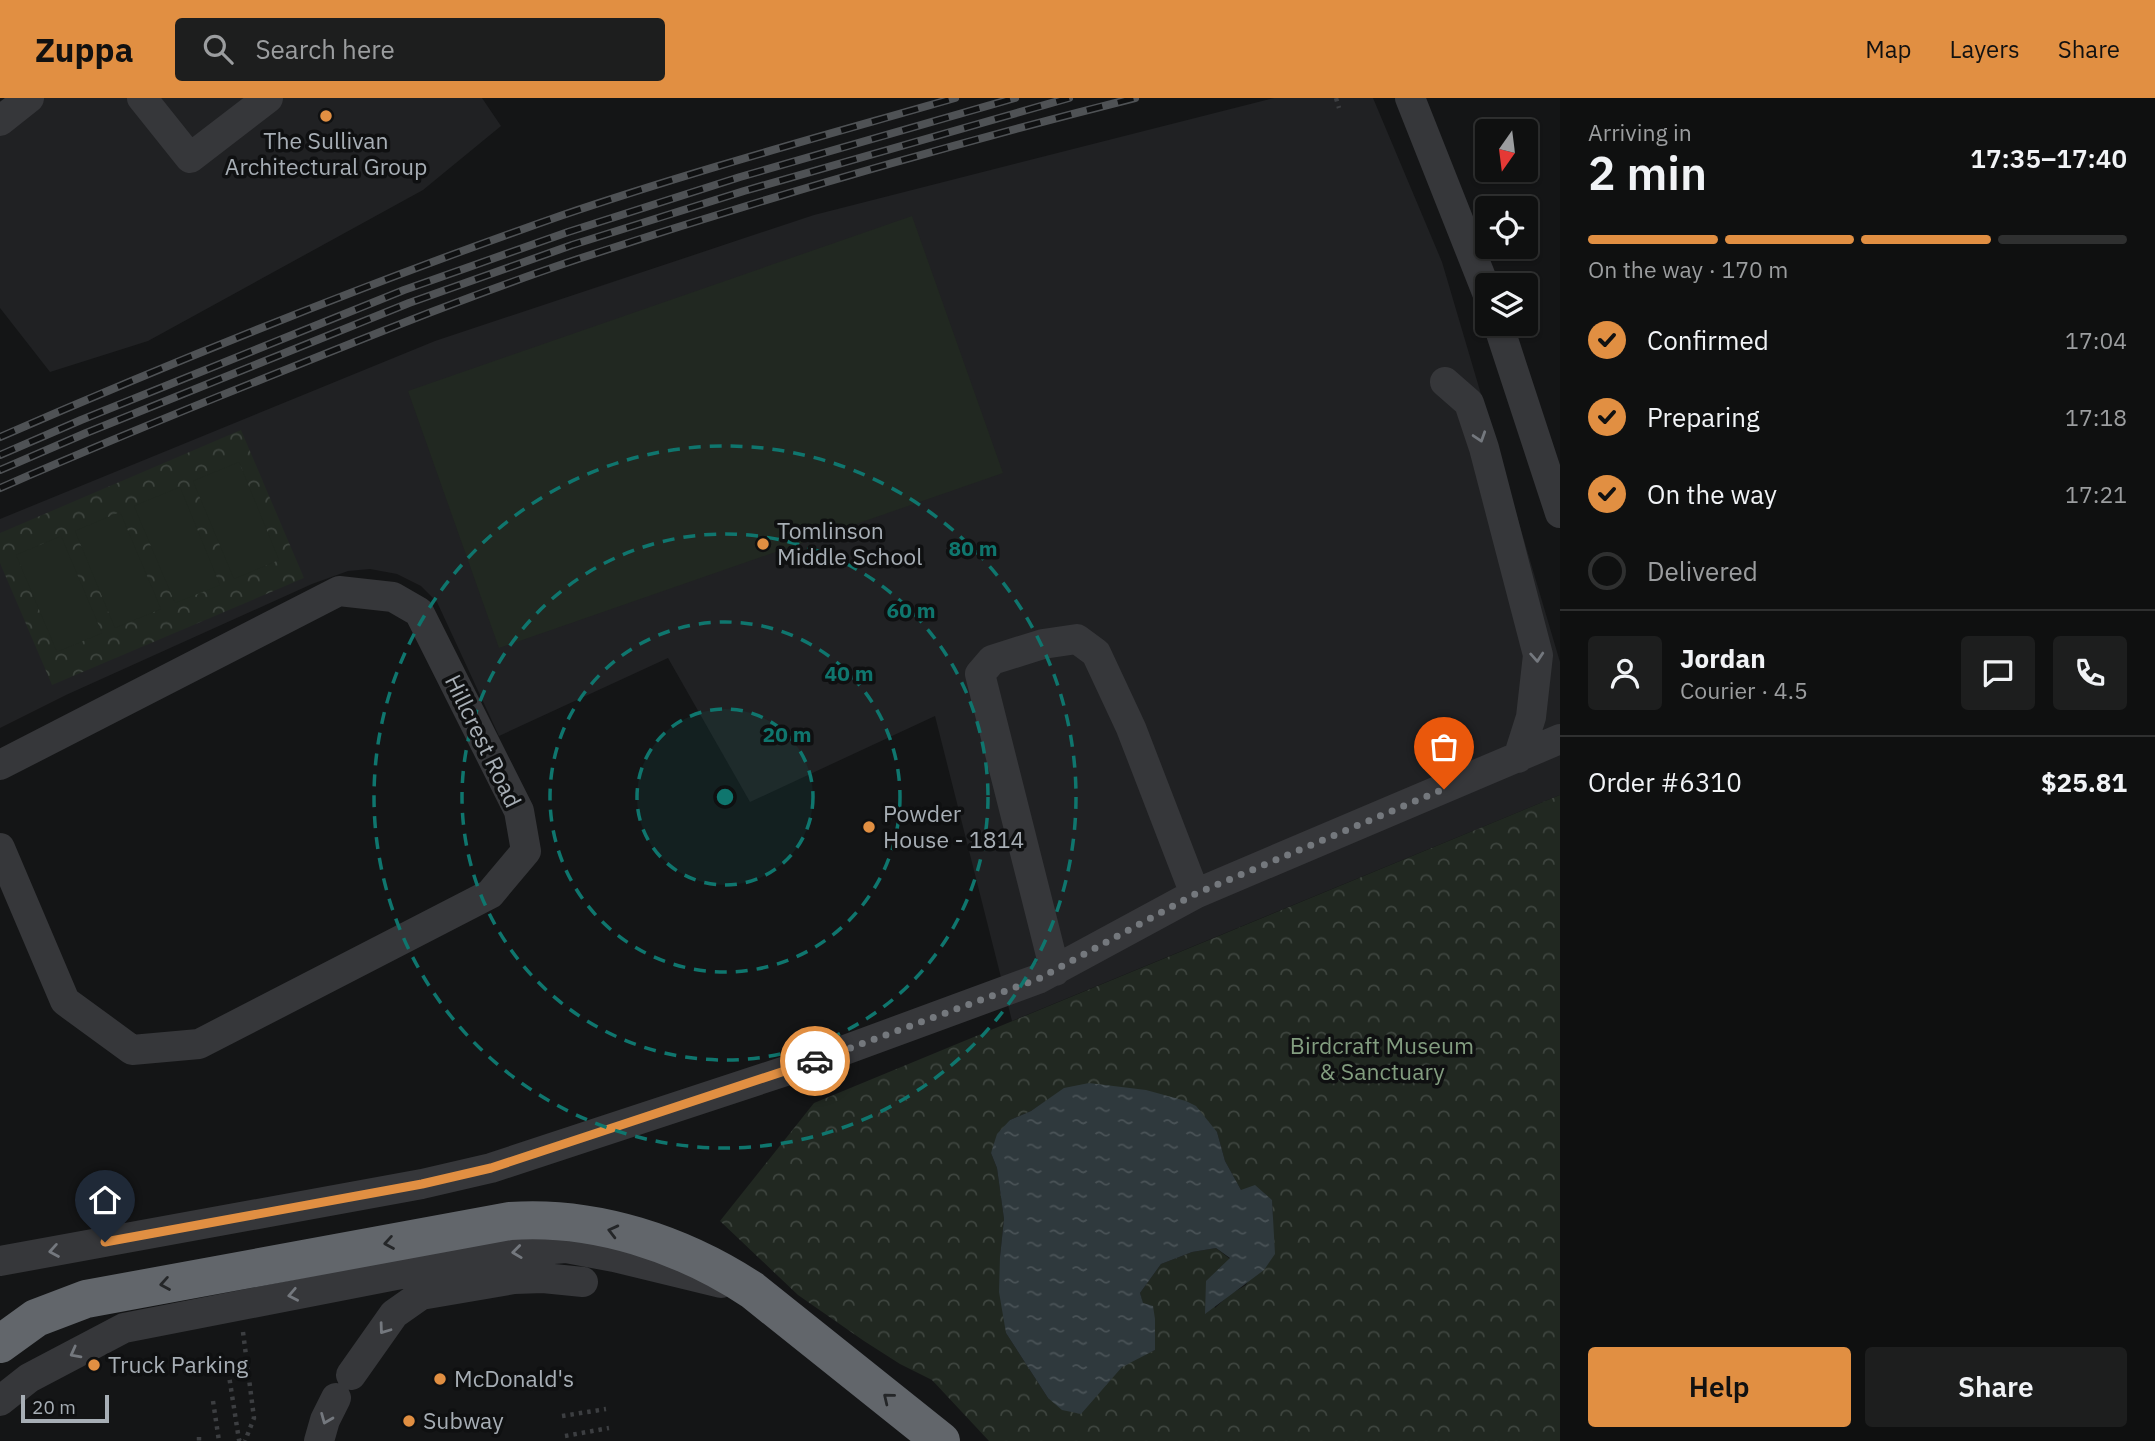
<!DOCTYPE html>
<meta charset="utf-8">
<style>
body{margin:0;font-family:"IBM Plex Sans",sans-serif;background:#1d1e1e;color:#f1f3f6;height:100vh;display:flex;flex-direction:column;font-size:26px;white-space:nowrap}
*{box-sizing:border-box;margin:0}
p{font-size:23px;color:#9b9d9f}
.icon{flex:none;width:38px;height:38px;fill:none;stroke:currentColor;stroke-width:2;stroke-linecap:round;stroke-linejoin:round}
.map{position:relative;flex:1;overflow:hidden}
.sheet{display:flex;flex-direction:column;background:#0f1010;width:595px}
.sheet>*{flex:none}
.needle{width:46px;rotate:194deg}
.controls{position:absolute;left:1475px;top:21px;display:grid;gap:14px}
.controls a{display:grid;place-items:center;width:63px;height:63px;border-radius:7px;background:#0f1010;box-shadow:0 2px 5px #0004,0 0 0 2px #2f3030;font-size:35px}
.scale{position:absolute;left:21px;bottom:18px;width:88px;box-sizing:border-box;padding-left:7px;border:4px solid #a7aeb5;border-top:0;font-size:19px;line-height:24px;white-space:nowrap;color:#a7aeb5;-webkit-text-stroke:5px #0f1011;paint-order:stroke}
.pin{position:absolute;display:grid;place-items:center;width:60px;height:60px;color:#fff;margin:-72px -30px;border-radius:50% 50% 50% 0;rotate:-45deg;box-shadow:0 0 7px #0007}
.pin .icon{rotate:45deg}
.courier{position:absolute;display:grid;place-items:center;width:70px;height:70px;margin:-35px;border:5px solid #e18f42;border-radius:50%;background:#fff;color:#222;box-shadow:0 2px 9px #0007}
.overview em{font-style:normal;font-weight:600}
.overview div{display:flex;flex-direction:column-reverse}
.overview{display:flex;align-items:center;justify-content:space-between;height:119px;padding:0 28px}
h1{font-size:46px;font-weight:600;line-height:52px}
.bar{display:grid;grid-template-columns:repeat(4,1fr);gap:10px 7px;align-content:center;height:84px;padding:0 28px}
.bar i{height:9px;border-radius:5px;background:#2f3030}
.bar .selected{background:#e18f42}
.bar p{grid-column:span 4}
.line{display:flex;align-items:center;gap:18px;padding:0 28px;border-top:2px solid #2f3030}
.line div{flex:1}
.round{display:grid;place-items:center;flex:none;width:74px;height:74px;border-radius:7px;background:#1d1e1e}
ol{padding:0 28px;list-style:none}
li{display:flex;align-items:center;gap:21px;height:77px}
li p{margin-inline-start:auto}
li .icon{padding:7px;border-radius:50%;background:#e18f42;color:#111;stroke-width:4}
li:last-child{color:#9b9d9f}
li i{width:38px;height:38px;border:4px solid #2f3030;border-radius:50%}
.button{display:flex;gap:14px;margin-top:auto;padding:14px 28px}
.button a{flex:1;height:80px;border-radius:7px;background:#e18f42;color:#111;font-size:28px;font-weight:600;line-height:80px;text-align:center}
.button a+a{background:#1d1e1e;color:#f1f3f6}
header{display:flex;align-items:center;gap:42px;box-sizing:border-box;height:98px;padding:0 35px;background:#e18f42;color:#111}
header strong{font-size:33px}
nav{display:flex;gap:38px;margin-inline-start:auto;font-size:24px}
.search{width:490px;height:63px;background:#1d1e1e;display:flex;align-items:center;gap:18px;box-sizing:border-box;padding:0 24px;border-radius:7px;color:#9b9d9f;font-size:26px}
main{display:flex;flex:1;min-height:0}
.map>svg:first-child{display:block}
.built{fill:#202123}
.park{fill:url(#park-crowns);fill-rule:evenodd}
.pitch{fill:#212821}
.water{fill:url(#water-ripples)}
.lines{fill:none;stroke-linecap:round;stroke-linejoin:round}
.path{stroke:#3c3e41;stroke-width:4.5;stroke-dasharray:3.5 5;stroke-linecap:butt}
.minor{stroke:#36373a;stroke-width:30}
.highway{stroke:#62666b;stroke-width:38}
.rail-casing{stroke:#4f5255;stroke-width:8}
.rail{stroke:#0f1011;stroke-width:5;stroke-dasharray:16;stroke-linecap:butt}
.oneway{stroke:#74787e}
.oneway2{stroke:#242628}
.done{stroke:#74787d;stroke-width:7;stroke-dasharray:0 12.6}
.route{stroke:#e18f42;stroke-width:9}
.ring{fill:none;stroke:#0f766e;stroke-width:3.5;stroke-dasharray:12 9}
.poi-dot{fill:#e18f42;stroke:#0f1011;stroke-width:2.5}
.labels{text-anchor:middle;stroke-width:7;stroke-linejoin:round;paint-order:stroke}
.poi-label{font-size:23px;fill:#a7aeb5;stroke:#0f1011;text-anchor:start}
.street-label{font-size:23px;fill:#a7aeb5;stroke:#0f1011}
.park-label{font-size:23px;fill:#839e80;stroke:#0f1011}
.centre{fill:#0f766e;stroke:#0f1011;stroke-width:3.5}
.ring-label{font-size:21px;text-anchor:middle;font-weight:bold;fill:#0f766e;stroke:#0f1011;stroke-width:7;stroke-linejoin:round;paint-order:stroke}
</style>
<header>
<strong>Zuppa</strong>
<div class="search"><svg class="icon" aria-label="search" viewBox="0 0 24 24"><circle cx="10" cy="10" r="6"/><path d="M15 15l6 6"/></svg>Search here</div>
<nav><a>Map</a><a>Layers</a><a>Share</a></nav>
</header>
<main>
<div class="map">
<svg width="1560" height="1343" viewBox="0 0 1560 1343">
<defs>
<pattern id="park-crowns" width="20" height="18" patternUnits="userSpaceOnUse" patternTransform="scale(1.75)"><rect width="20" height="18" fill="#212821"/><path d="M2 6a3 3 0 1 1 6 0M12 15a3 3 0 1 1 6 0" fill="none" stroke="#3e453f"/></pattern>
<pattern id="water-ripples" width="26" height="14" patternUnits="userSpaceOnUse" patternTransform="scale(1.75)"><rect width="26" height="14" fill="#2f393d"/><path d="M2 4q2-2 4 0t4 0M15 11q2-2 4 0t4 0" fill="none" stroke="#4a5357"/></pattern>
</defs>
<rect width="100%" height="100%" fill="#141516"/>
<path class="built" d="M20 0H482L501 28 423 92 148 243 50 274 0 210V16Z
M1274 0H1373L1442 164 1560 564V697L1012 923 935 618 750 704 668 560 499 638 437 504 421 488 397 476 370 471 348 473 312 486 66 597 0 630V421L435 243 814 117Z"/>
<path class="park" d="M241 332 304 480 52 587 0 465V435Z
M1560 697V1343H989L932 1282 900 1266 864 1243 798 1197 720 1123 814 1005ZM1064 991 1217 1034 1225 1063 1241 1092 1272 1102 1273 1125 1246 1187 1229 1197 1215 1210 1206 1184 1230 1161 1216 1150 1192 1154 1161 1166 1140 1195 1155 1252 1048 1300 1006 1235 1000 1159 1004 1121 997 1070 991 1055 1010 1022 1031 1013Z"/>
<path class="pitch" d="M912 118 1003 375 499 550 408 293Z
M239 364 279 462 234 481 193 383Z
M180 389 220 487 175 505 134 408Z
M120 414 161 511 115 530 75 433Z
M61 438 102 535 57 554 16 457Z"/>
<path class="water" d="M1089 985 1146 992 1186 1003 1196 1008 1217 1034 1225 1063 1241 1092 1255 1087 1272 1102 1275 1156 1264 1172 1205 1216 1206 1183 1230 1160 1216 1150 1192 1154 1161 1166 1140 1195 1143 1205 1153 1208 1155 1221V1252L1122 1269 1081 1316 1062 1312 1048 1300 1006 1235 999 1194 1000 1159 1004 1121 997 1070 991 1055 997 1036 1010 1022 1031 1013 1064 990Z"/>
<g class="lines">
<path class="path" d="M1336 0 1339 10
M243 1234 254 1320 245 1343
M227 1265 239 1342 241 1343
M213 1303 219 1343
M562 1318 606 1311
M565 1338 609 1330
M199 1339V1343"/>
<path class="minor" d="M142 0 190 60 268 0
M1410 0 1488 197
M0 23 29 0
M1498 226 1560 415
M1445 284 1469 305 1484 350 1538 557 1531 619 1518 660
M0 667 339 493 393 499 419 514 519 713 526 753 490 796 199 946 132 952 65 903 0 750
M1055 873 980 576 992 562 1043 546 1077 541 1096 555 1131 630 1195 796
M0 1163 422 1086 491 1070 804 967 1038 881 1195 796 1560 641
M351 1277 394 1216 421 1197 514 1181 543 1180 583 1184
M0 1303 29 1280 124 1230 514 1154 566 1150 614 1159 721 1185
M319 1343 325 1322 336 1300"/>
<path class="highway" d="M0 1246 36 1220 86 1201 510 1123C595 1117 682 1146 752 1192L941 1343"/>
<g class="rail-casing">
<path id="rail" d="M0 339C184 259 371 184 560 118 690 74 823 38 955 0
M0 357 81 322 404 192 568 134 740 79 1015 0
M0 372 86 335 409 205 572 147 744 93 1069 0
M0 390C94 349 189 310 285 272 382 233 479 194 578 161 762 101 948 47 1135 0"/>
</g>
<use href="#rail" class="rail"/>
</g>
<defs><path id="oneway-chevron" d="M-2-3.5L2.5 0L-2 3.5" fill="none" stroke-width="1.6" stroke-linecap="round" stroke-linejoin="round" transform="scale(1.75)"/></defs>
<g class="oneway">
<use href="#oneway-chevron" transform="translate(1480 339) rotate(72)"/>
<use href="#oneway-chevron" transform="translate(1537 559) rotate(86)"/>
<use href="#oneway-chevron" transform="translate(54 1153) rotate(170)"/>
<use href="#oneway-chevron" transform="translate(517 1154) rotate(173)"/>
<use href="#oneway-chevron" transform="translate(293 1197) rotate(169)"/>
<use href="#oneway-chevron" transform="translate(384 1231) rotate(126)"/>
<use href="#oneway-chevron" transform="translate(75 1255) rotate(152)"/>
<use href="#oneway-chevron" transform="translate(326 1321) rotate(112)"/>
</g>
<g class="oneway2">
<use href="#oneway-chevron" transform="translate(613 1133) rotate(-166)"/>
<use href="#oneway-chevron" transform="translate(389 1145) rotate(170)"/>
<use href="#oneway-chevron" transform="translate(165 1186) rotate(170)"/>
<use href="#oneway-chevron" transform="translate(888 1300) rotate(-141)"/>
</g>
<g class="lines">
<path class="done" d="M815 963 1038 881 1195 796 1444 691"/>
<path class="route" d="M105 1144 422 1086 491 1070 815 963"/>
</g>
<circle cx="725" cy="699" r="88" fill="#0f766e" fill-opacity=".12"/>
<g class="ring">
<circle cx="725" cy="699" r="88"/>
<circle cx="725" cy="699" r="175"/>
<circle cx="725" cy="699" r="263"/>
<circle cx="725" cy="699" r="351"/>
</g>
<g class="poi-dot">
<circle cx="326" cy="18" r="7"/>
<circle cx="763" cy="446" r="7"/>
<circle cx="869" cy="729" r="7"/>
<circle cx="94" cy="1267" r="7"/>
<circle cx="440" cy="1281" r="7"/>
<circle cx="409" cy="1323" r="7"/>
</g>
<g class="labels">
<g class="poi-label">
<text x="326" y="51" text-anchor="middle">The Sullivan<tspan x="326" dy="26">Architectural Group</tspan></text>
<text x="777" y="441">Tomlinson<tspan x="777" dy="26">Middle School</tspan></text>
<text x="883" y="724">Powder<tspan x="883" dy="26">House - 1814</tspan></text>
<text x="108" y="1275">Truck Parking</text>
<text x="454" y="1289">McDonald's</text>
<text x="423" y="1331">Subway</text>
</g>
<g class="street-label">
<text transform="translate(483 643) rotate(64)" y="8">Hillcrest Road</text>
</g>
<g class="park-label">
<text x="1382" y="956">Birdcraft Museum<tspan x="1382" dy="26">&amp; Sanctuary</tspan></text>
</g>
</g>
<circle cx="725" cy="699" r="10" class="centre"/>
<g class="ring-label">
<text x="973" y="458">80 m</text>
<text x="911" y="520">60 m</text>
<text x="849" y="583">40 m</text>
<text x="787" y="644">20 m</text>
</g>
</svg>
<div class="controls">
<a><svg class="needle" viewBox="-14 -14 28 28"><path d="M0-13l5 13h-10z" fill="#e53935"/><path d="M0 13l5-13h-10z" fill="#9b9d9f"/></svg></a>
<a><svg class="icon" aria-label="locate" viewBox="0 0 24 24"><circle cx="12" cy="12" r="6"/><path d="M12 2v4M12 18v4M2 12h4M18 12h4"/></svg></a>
<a><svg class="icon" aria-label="layers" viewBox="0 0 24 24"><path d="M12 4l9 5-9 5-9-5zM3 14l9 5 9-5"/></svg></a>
</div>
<div class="scale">20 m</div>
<div class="pin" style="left:1444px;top:691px;background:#ea580c"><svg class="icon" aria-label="bag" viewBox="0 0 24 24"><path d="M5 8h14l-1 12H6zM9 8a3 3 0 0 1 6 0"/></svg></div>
<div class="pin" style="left:105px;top:1144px;background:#1f2937"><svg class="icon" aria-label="home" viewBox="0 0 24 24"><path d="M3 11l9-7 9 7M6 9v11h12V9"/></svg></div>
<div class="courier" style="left:815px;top:963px"><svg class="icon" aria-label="car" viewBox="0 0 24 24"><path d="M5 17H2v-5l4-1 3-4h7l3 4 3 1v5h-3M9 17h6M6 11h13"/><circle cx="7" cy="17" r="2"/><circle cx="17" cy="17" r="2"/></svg></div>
</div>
<section class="sheet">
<div class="overview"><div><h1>2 min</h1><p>Arriving in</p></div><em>17:35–17:40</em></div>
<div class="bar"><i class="selected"></i><i class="selected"></i><i class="selected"></i><i></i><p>On the way · 170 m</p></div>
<ol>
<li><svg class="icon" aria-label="check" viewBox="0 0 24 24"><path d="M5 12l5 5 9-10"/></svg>Confirmed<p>17:04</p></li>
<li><svg class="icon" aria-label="check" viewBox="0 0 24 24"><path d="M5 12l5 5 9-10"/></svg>Preparing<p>17:18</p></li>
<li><svg class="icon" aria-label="check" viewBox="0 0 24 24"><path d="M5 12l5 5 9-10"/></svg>On the way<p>17:21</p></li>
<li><i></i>Delivered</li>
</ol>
<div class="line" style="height:126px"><a class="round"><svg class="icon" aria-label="person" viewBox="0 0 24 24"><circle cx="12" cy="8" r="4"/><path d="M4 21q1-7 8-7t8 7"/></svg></a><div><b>Jordan</b><p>Courier · 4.5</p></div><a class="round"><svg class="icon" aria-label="chat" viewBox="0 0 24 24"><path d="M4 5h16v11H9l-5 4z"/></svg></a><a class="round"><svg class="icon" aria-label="phone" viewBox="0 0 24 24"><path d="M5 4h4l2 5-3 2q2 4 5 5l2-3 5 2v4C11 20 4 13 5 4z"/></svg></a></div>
<div class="line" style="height:91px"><div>Order #6310</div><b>$25.81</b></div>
<div class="button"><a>Help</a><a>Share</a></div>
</section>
</main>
